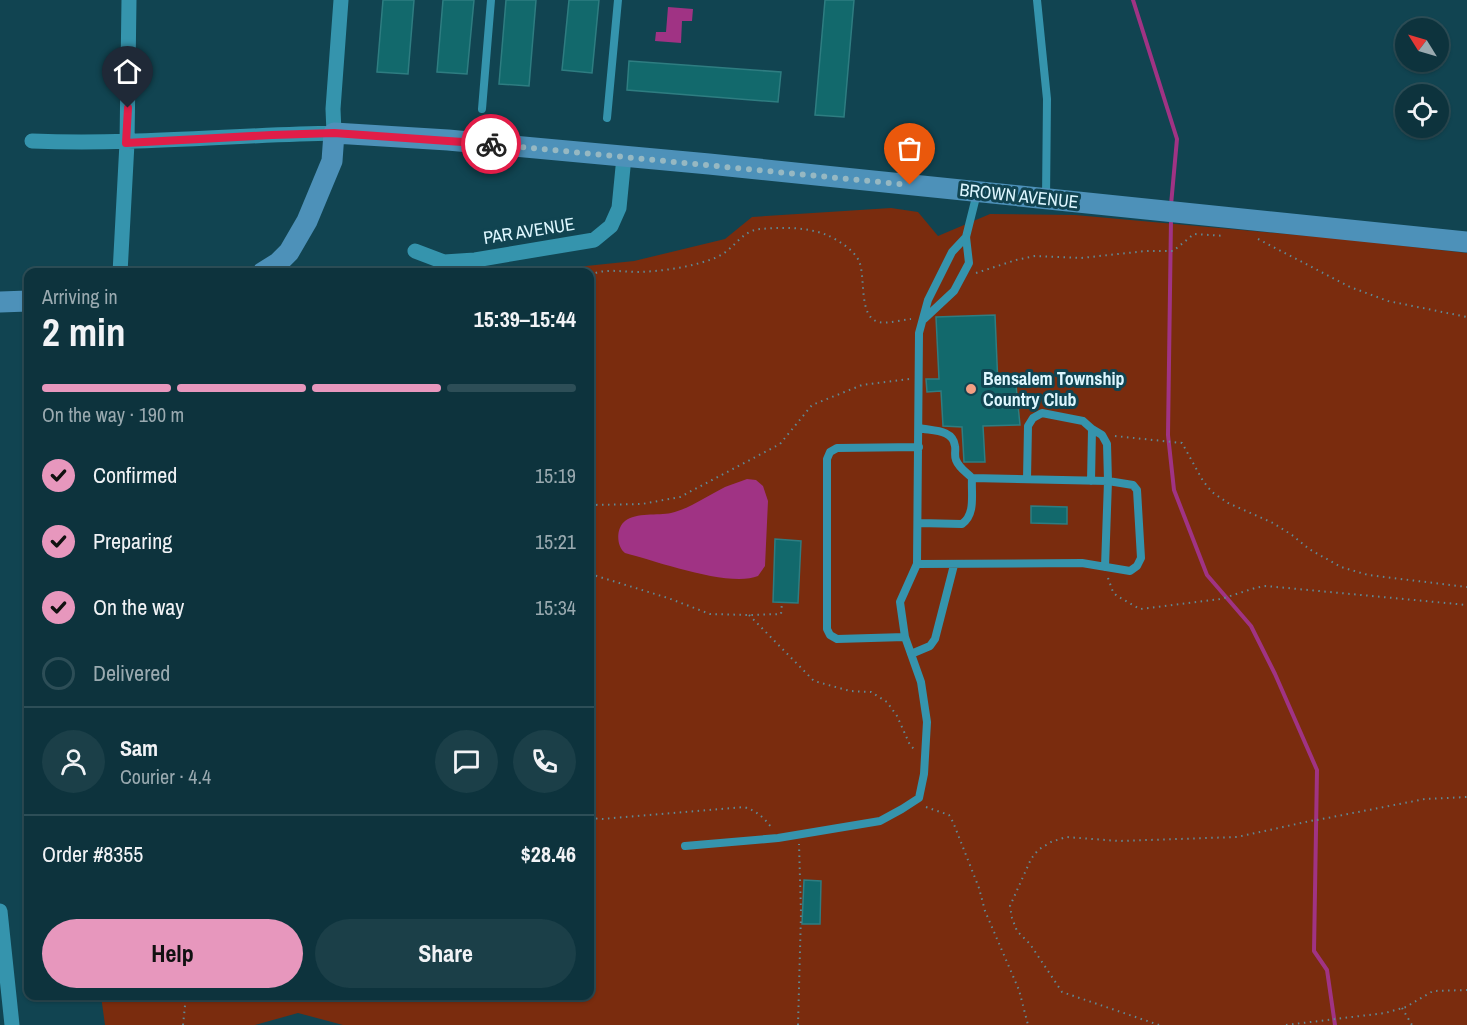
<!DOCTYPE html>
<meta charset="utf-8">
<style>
body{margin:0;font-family:"Archivo Narrow",sans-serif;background:#1b3f48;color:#f1f3f6;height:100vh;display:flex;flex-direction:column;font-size:22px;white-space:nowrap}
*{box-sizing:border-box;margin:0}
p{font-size:20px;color:#9aaab0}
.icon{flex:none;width:33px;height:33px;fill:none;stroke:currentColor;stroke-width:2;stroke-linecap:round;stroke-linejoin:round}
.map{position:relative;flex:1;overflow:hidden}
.details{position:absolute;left:24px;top:268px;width:570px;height:732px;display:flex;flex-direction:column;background:#0d333d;border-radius:12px;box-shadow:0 2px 4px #0004,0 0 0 2px #2d4e57}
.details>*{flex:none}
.needle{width:39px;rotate:307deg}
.controls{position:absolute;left:1395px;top:18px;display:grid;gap:12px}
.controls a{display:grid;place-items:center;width:54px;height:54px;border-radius:50%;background:#0d333d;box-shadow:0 2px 4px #0004,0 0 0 2px #2d4e57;font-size:30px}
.pin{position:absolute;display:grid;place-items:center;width:51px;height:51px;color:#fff;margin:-62px -26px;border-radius:50% 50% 50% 0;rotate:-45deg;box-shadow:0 0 6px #0007}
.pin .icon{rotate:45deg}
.courier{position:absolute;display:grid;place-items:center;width:60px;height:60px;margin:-30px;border:4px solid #e11d48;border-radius:50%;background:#fff;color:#222;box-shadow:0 2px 8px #0007}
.summary em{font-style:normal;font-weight:700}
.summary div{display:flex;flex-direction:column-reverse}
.summary{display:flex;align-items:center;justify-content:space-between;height:102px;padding:0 18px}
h1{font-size:39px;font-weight:700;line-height:45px}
.bar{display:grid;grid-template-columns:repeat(4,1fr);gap:9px 6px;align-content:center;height:72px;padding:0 18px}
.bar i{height:8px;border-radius:4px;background:#2d4e57}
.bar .current{background:#e797bd}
.bar p{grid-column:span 4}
.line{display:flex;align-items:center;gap:15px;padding:0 18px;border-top:2px solid #2d4e57}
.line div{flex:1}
.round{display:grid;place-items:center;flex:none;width:63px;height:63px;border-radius:32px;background:#1b3f48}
ol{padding:0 18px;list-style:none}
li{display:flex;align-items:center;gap:18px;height:66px}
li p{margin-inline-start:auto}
li .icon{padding:6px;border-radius:50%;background:#e797bd;color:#111;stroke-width:4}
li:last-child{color:#9aaab0}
li i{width:33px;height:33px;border:3px solid #2d4e57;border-radius:50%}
.primary-button{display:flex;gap:12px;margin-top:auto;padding:12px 18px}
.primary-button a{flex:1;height:69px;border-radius:36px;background:#e797bd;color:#111;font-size:24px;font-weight:700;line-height:69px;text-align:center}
.primary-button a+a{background:#1b3f48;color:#f1f3f6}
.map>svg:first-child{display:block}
.green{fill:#7a2c0e}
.water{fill:#a03384}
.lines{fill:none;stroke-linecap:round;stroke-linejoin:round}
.stream{stroke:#a03384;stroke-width:4}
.building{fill:#12696c;stroke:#2e7d81;stroke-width:1.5}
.path{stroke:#608994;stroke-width:2;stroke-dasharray:1.5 4.5;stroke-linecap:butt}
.lane{stroke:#3594ad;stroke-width:8}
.street{stroke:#3594ad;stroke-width:15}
.secondary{stroke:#4d91b9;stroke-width:21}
.done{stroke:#96b8c2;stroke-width:6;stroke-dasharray:0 10.8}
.route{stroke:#e11d48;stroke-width:8}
.poi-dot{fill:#f39f83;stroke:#114451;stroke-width:2}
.labels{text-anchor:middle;stroke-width:6;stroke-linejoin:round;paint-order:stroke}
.street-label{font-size:18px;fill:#def7ff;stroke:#114451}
.poi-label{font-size:18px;font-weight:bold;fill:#def7ff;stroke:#114451;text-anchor:start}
</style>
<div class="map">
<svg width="1467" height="1025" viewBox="0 0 1467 1025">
<rect width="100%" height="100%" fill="#114451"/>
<path class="green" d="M891 208 918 212 938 236 990 214 1075 215 1342 239 1467 253V1025H343L298 1013 255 1025H105L101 996H590V273H519L634 261 725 239 752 217Z"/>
<path class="water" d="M668 7 693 9 692 21H682L681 43 655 41 656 32H666Z
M747 479 756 480 763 486 768 501 765 566 758 576C730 588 656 561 625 553 616 546 616 528 625 521 636 512 658 516 671 513 691 508 707 496 725 487 732 484 740 482 747 479Z"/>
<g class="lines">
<path class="stream" d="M1133 0 1177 139 1171 205
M1171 219 1168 435 1174 490 1207 575 1251 626 1275 674 1317 770 1314 951 1327 970 1335 1025"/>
</g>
<path class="building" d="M383 0H414L408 74 377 72Z
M443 0H474L467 74 437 72Z
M506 0H536L529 86 499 84Z
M569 0H599L592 73 562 70Z
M825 0H854L844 117 815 115Z
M629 61 781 72 778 102 627 90Z
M995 315 998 386 1016 385 1020 425 983 426 985 462H964L962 427 943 426 941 391 927 392 926 379H939L936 317Z
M1031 506 1067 507V524L1031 523Z
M775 539 801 541 798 603 773 602Z
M804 880 821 881 820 924H802Z"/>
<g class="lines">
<path class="path" d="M1258 239 1350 287 1388 301 1467 317
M976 273 1016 260 1035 256 1081 258 1146 251H1173L1194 234 1225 236
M590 275C605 268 622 272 639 272 664 271 692 267 715 258 735 250 740 231 760 229 782 227 807 227 827 235 838 240 854 250 859 261 866 277 858 318 879 322 888 324 901 320 911 319
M1115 436 1182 443 1203 481 1212 492 1228 503 1273 523 1292 535 1309 549 1341 567 1368 575 1467 587
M590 505 642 504 680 497 780 444 812 405 862 385 909 379
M590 574 668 598 710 614 749 615 781 614 782 603
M1108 578 1113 592 1117 596 1140 609 1221 599 1255 588 1266 586 1467 605
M749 615 814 681 850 691 871 692 887 702 897 716 910 745 914 749
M926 807 949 815 953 822 979 888 985 911 1019 990 1028 1025
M590 818 602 819 744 807C757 811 763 817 772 828
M1317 820 1425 799 1467 797
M1402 1008 1412 1025
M183 1025 186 996
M798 1025 801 913 799 844
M1159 1025 1062 992 1030 944 1017 931 1012 918 1010 906 1031 859 1038 850 1051 842 1066 837 1119 841 1237 837 1315 820
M1286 1025 1385 1013 1406 1007 1433 991 1467 990"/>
<path class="lane" d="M1037 0 1047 99 1046 198
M482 109 491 0
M607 118 618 0
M924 319 954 291 969 263 966 237 977 193
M919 428C932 431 953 429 955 446 956 450 954 455 956 460 959 468 966 472 972 478 971 494 976 514 962 524L919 523
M1092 429 1102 435 1107 444 1108 481 1105 567
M1027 479 1028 426 1033 418 1042 413 1083 421 1092 429 1091 481
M917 564 1082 563 1130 571 1137 566 1141 558 1137 490 1133 485 1108 481 972 478
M905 637 837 639 830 635 827 629V459L830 452 837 448 919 447
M911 654 930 646 935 639 954 565
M685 846 778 838 880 821 902 809 919 798 924 774 927 722 921 682 905 637 900 602 917 564 919 333 928 300 952 252 966 237"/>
<path class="street" d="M32 141C133 145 233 135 334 133L333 109 341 0
M415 251 444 262 475 260 594 240 611 226 619 208 624 157
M120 273 127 143 129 0
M0 911 12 1025"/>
<path class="secondary" d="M262 273 278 263 289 252 307 221 332 161 334 133 448 140 709 164 1467 242
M0 302 28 301"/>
</g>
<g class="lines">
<path class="done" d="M491 144 910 185"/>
<path class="route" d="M128 108 126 143 272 135 334 133 491 144"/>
</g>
<circle class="poi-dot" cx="971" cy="389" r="6"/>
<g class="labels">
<g class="street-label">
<text transform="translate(1019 196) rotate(6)" y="6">BROWN AVENUE</text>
<text transform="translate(529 231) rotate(-9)" y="6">PAR AVENUE</text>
</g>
<g class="poi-label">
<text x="983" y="385">Bensalem Township<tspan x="983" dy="21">Country Club</tspan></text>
</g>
</g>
</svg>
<div class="controls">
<a><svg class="needle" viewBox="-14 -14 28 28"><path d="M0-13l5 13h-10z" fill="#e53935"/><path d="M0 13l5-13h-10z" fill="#9aaab0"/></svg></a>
<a><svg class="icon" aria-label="locate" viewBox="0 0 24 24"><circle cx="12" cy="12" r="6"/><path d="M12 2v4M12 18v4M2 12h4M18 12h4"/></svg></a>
</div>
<div class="pin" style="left:910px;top:185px;background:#ea580c"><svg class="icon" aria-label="bag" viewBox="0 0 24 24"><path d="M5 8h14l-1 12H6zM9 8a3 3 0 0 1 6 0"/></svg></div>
<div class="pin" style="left:128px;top:108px;background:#1f2937"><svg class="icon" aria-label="home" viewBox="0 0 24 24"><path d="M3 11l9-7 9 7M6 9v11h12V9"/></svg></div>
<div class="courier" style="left:491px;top:144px"><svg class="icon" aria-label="bike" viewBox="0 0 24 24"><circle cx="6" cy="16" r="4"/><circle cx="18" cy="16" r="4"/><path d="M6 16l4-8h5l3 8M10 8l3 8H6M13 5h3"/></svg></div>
<section class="details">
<div class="summary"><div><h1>2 min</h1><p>Arriving in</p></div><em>15:39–15:44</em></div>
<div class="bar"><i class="current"></i><i class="current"></i><i class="current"></i><i></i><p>On the way · 190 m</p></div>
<ol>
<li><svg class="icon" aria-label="check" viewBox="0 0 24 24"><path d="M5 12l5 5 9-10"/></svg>Confirmed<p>15:19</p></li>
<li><svg class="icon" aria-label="check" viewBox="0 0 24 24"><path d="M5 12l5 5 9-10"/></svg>Preparing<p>15:21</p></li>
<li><svg class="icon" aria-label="check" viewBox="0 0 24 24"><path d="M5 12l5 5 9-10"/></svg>On the way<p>15:34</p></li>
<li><i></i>Delivered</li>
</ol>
<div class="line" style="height:108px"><a class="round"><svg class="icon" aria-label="person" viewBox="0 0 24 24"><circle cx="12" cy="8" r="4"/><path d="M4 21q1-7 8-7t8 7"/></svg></a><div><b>Sam</b><p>Courier · 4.4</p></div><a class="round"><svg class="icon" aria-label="chat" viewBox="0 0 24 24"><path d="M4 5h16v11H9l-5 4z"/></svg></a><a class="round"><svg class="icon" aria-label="phone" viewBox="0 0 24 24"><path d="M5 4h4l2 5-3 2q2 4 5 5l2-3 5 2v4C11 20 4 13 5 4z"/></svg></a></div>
<div class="line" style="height:78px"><div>Order #8355</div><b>$28.46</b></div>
<div class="primary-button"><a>Help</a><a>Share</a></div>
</section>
</div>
